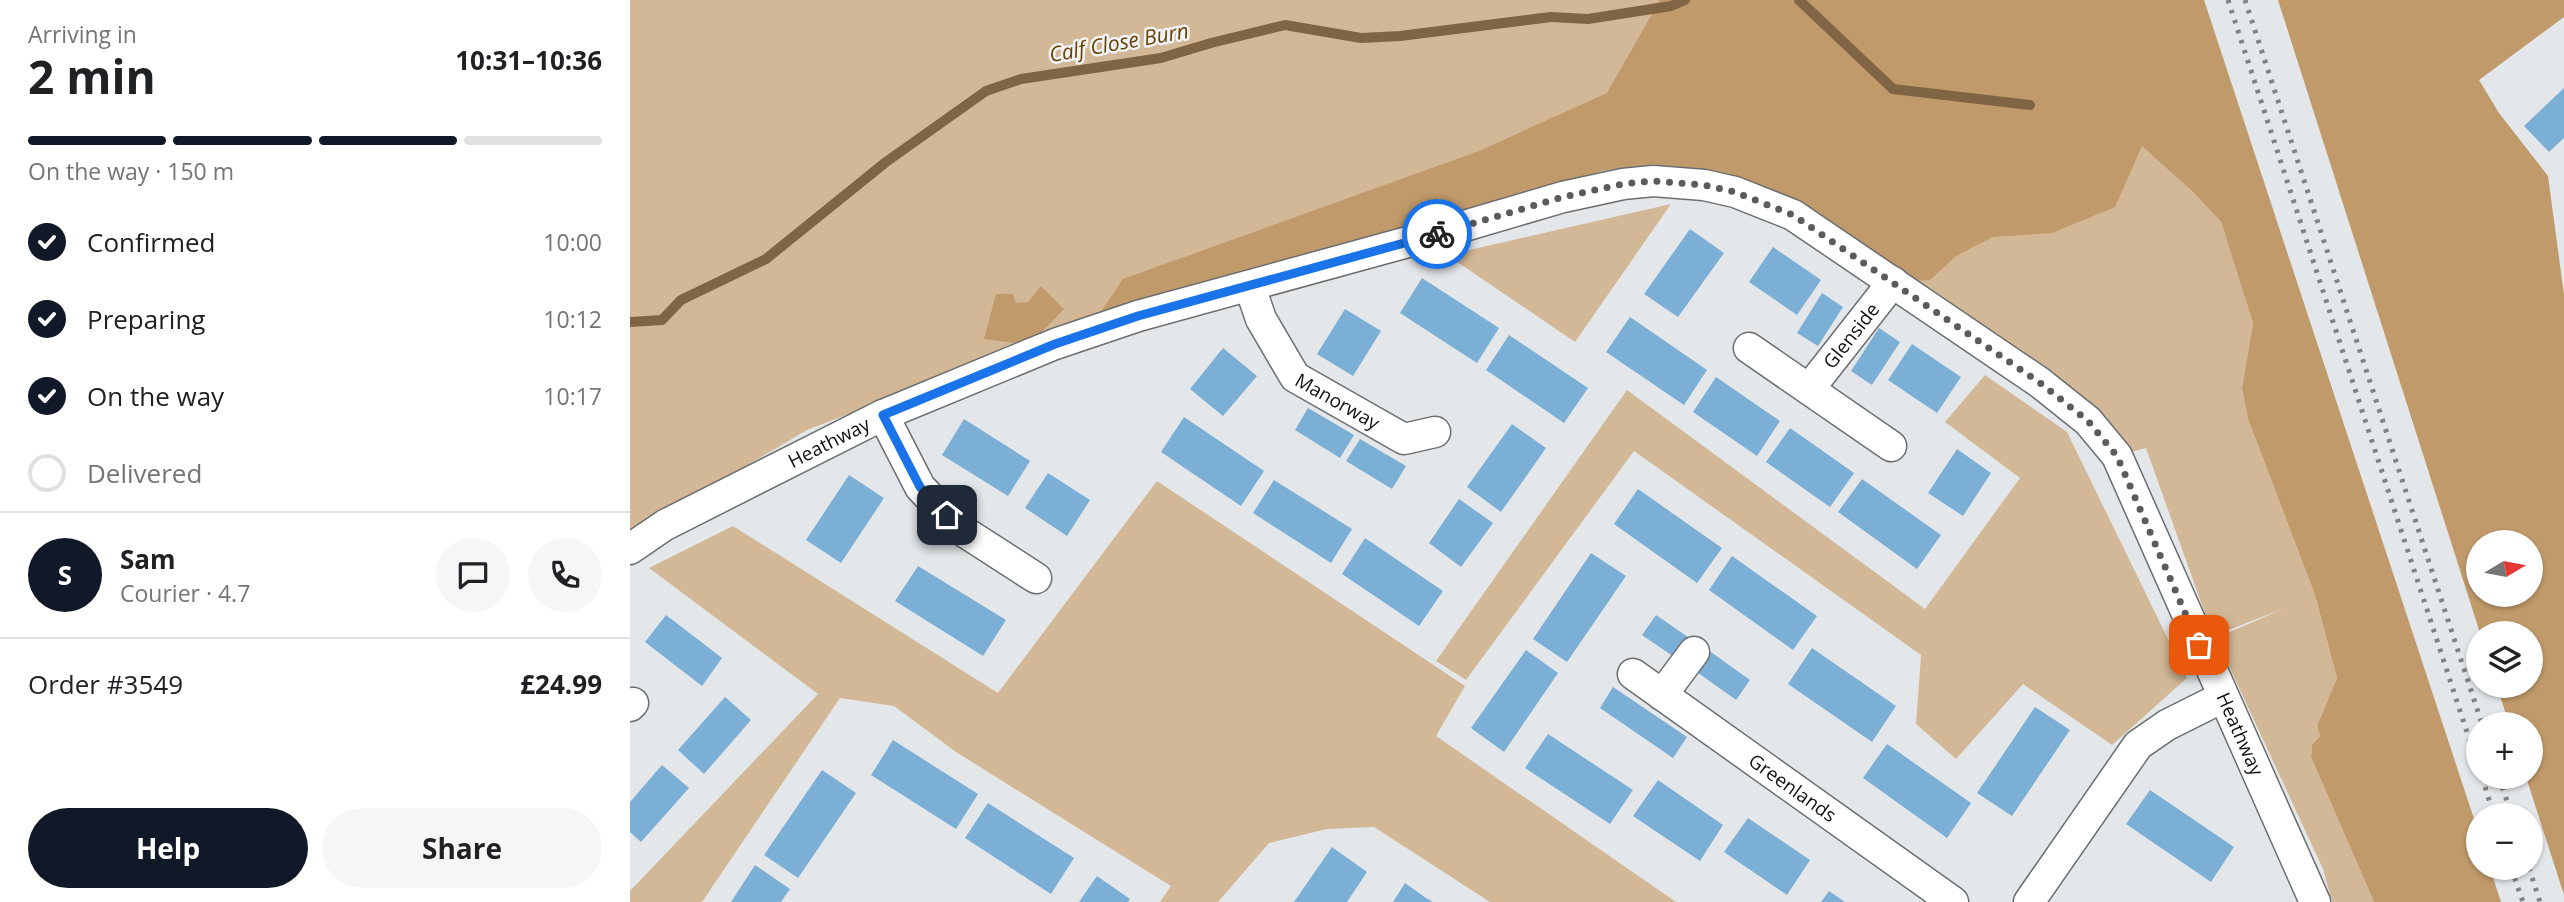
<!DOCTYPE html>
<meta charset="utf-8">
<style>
body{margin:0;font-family:"Open Sans",sans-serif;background:#f6f6f6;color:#202124;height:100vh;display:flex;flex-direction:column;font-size:26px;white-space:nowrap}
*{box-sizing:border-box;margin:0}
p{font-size:23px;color:#757577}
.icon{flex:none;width:38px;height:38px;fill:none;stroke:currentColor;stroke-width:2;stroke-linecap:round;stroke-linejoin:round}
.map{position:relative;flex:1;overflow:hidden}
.drawer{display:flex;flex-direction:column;background:#fff;width:630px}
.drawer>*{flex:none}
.needle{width:46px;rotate:80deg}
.fabs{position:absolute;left:1836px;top:530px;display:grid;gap:14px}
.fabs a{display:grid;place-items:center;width:77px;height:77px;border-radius:50%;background:#fff;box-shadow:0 2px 5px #0004;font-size:35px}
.pin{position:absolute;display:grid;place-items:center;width:60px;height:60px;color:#fff;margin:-30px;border-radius:14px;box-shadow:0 4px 10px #0006}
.courier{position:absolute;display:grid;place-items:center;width:70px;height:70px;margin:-35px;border:5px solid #1a73e8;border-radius:50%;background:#fff;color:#222;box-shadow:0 2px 9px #0007}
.summary em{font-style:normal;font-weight:700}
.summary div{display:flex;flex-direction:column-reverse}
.summary{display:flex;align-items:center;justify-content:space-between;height:119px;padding:0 28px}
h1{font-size:46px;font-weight:700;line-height:52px}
.bar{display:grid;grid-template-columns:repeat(4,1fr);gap:10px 7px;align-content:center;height:84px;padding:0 28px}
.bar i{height:9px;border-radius:5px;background:#e0e0e0}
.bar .on{background:#111827}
.bar p{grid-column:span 4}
.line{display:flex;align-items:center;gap:18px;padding:0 28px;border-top:2px solid #e0e0e0}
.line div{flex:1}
.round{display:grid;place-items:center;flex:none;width:74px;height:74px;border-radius:37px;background:#f6f6f6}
ol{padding:0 28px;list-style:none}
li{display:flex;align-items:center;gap:21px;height:77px}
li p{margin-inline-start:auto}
li .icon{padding:7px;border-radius:50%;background:#111827;color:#fff;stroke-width:4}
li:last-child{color:#757577}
li i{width:38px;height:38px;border:4px solid #e0e0e0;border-radius:50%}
.cta{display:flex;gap:14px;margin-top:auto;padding:14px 28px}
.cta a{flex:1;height:80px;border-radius:42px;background:#111827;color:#fff;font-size:28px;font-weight:700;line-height:80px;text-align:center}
.cta a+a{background:#f6f6f6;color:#202124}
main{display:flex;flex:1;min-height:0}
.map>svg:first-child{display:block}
.green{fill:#d3b897}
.forest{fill:#c09a6a;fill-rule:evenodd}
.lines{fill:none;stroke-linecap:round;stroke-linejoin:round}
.stream{stroke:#806545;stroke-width:10}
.building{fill:#7bafd6}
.minor-casing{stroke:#6b6e70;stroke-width:33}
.minor{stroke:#fff;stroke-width:30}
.rail{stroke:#808283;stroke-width:5;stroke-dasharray:3.5 7;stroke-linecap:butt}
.done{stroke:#5a5b5d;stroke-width:7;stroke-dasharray:0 12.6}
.route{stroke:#1a73e8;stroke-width:9}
.labels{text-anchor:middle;stroke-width:5;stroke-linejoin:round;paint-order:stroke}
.street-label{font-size:19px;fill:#0f1011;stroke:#f1f4f6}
.water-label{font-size:21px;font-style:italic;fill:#684202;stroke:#f1f4f6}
</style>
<main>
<section class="drawer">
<div class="summary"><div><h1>2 min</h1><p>Arriving in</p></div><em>10:31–10:36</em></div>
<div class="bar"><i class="on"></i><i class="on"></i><i class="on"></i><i></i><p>On the way · 150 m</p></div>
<ol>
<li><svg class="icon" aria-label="check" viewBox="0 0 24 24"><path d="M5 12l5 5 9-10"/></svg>Confirmed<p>10:00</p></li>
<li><svg class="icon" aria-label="check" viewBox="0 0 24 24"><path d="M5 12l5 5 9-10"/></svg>Preparing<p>10:12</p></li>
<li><svg class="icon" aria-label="check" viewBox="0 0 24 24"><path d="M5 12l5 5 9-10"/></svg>On the way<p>10:17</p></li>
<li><i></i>Delivered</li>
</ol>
<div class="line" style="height:126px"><b class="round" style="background:#111827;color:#fff">S</b><div><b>Sam</b><p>Courier · 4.7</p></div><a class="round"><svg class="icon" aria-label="chat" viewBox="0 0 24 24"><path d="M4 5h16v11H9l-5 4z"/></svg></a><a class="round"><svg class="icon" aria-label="phone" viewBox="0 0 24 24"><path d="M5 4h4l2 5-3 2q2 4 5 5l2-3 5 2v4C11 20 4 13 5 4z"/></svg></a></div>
<div class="line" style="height:91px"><div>Order #3549</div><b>£24.99</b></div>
<div class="cta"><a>Help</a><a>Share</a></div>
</section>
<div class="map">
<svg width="1934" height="902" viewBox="0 0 1934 902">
<rect width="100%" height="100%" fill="#e4e7e9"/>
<path class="green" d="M0 0H1471L1561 190 1591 222 1623 323 1612 388 1618 419 1685 595 1707 678 1687 726 1690 736 1682 745 1681 757 1744 902H1702L1693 869 1586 638 1655 608 1583 636 1516 448 1487 456 1263 282 1074 185 970 174 466 319 177 430 0 534Z
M1041 204 945 342 817 255Z
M1355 375 1437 432 1557 678 1482 745 1393 684 1326 759 1286 724 1291 655 1004 451 836 680 806 661 997 390 1295 609 1390 478 1315 422Z
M527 481 835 686 806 736 1046 902H860L744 827 697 829 639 843 588 902H530L541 886 326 752 264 706 210 698 72 902H0V891L188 694 19 568 103 526 368 693Z"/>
<path class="forest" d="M1030 0H1574L1848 831V868H1860L1871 902H1744L1681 757 1682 745 1690 736 1687 726 1707 678 1685 595 1618 419 1612 388 1623 323 1591 222 1561 190 1512 146 1485 207 1422 233 1363 237 1326 256 1300 280 1263 282 1074 185 1025 164 974 170 466 319 493 279 849 151 977 93Z
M1648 0H1934V17L1849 80 1869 113 1918 176 1934 295V895L1896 777H1900V724H1879L1867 686H1900V634L1850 633ZM1900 542V595H1848V542Z
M411 286 434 309 399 345 354 339 366 294H383L386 303 398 302Z"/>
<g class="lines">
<path class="stream" d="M1169 0 1263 89 1400 105
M0 322 32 320 51 300 136 259 256 162 356 91 391 79 531 58 581 43 655 25 731 38 770 36 921 17 958 19 1041 6 1055 0"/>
</g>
<path class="building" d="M1934 88V138L1919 152 1894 126Z
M1060 229 1094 253 1048 317 1014 294Z
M1143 247 1191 280 1167 315 1119 282Z
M792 278 869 328 847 363 770 313Z
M1192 293 1213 307 1188 346 1167 333Z
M715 309 751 331 723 376 687 354Z
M1000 317 1077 370 1054 405 976 352Z
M1249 328 1270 342 1242 385 1221 371Z
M879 335 958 388 934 423 856 370Z
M1282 344 1331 377 1307 413 1258 380Z
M593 348 627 376 593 416 560 389Z
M1086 377 1150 421 1127 456 1063 412Z
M678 408 724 435 710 458 665 430Z
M554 417 634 471 611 506 531 452Z
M334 419 400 461 378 496 312 455Z
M882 424 916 448 871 512 837 487Z
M1160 428 1224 473 1200 507 1136 462Z
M730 439 776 466 762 489 716 461Z
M1327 449 1361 473 1333 516 1298 493Z
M418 473 460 500 437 536 395 508Z
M219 475 254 498 211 563 176 540Z
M1232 479 1311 535 1287 569 1208 512Z
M644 480 722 529 701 563 623 513Z
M1008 489 1092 548 1067 583 984 524Z
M829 499 863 523 831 567 799 543Z
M735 538 813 591 789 626 712 574Z
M961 553 996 576 937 662 903 639Z
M1102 556 1187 616 1163 650 1079 590Z
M288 566 376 620 353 656 265 601Z
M36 615 92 658 72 686 15 642Z
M1026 615 1058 637 1044 657 1012 635Z
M1182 648 1266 706 1242 742 1158 684Z
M896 650 928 673 874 752 841 728Z
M1078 650 1120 680 1106 700 1064 670Z
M983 687 1057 737 1043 758 970 708Z
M95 697 121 720 74 774 48 750Z
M1405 707 1440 730 1382 816 1347 793Z
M918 734 1003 790 980 824 895 768Z
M263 740 348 794 326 829 241 775Z
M1257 744 1341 803 1317 838 1233 778Z
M32 765 59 788 11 842 0 832V802Z
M192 770 226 793 168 878 134 855Z
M1028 780 1093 825 1070 861 1003 816Z
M1520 790 1604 847 1581 882 1496 824Z
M358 803 444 858 421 894 335 838Z
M1118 818 1180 860 1157 895 1094 852Z
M702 847 737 872 717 902H664Z
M125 865 160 889 151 902H101Z
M467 876 500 899 498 902H449Z
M775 883 796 898 803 902H763Z
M1199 891 1215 902H1191Z"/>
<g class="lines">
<g class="minor-casing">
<g id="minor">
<path id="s1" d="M620 287 631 319 665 377 774 439 805 432"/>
<path d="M1119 348 1261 446"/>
<path id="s2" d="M1179 389 1263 282"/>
<path d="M253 415 290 487 330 529 406 578"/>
<path id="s3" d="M0 549 35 525 253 415 425 344 508 316 807 234 933 197 993 184 1023 181 1074 185 1105 192 1163 215 1409 382 1458 421 1487 456 1685 902"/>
<path id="s4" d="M1003 674 1323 902"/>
<path d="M1032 695 1064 652"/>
<path d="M0 706 3 703"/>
<path d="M1399 902 1508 745 1537 725 1593 697"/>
</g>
</g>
<use href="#minor" class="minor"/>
<path class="rail" d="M1598 0 1848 766
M1615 0 1852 724
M1852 777 1864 816
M1869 777 1882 816
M1881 868 1893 902
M1899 868 1910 902"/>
</g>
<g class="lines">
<path class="done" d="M807 234 933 197 993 184 1023 181 1074 185 1105 192 1163 215 1409 382 1458 421 1487 456 1569 645"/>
<path class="route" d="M317 515 290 487 253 415 425 344 508 316 807 234"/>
</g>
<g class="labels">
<g class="street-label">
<text dy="7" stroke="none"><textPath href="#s2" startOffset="68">Glenside</textPath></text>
<text dy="7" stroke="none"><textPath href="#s1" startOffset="150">Manorway</textPath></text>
<text dy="7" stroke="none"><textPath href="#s3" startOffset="226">Heathway</textPath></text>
<text dy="7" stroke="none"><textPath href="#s3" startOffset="1948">Heathway</textPath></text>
<text dy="7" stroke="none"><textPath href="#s4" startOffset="196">Greenlands</textPath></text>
</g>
<g class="water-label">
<text transform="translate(489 43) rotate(-10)" y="7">Calf Close Burn</text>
</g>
</g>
</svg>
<div class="fabs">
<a><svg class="needle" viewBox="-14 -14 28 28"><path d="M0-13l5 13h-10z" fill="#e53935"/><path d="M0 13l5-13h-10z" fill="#757577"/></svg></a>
<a><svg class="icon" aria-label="layers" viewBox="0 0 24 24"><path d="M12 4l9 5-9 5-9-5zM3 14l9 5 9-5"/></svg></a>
<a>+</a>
<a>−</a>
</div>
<div class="pin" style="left:1569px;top:645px;background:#ea580c"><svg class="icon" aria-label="bag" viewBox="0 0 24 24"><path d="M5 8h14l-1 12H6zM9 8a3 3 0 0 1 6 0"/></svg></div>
<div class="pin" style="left:317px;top:515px;background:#1f2937"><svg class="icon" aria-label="home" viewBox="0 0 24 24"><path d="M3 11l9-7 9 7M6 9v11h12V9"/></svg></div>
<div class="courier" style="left:807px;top:234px"><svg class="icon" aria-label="bike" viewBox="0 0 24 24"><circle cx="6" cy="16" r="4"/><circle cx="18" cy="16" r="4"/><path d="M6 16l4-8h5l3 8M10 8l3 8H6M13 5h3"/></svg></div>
</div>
</main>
